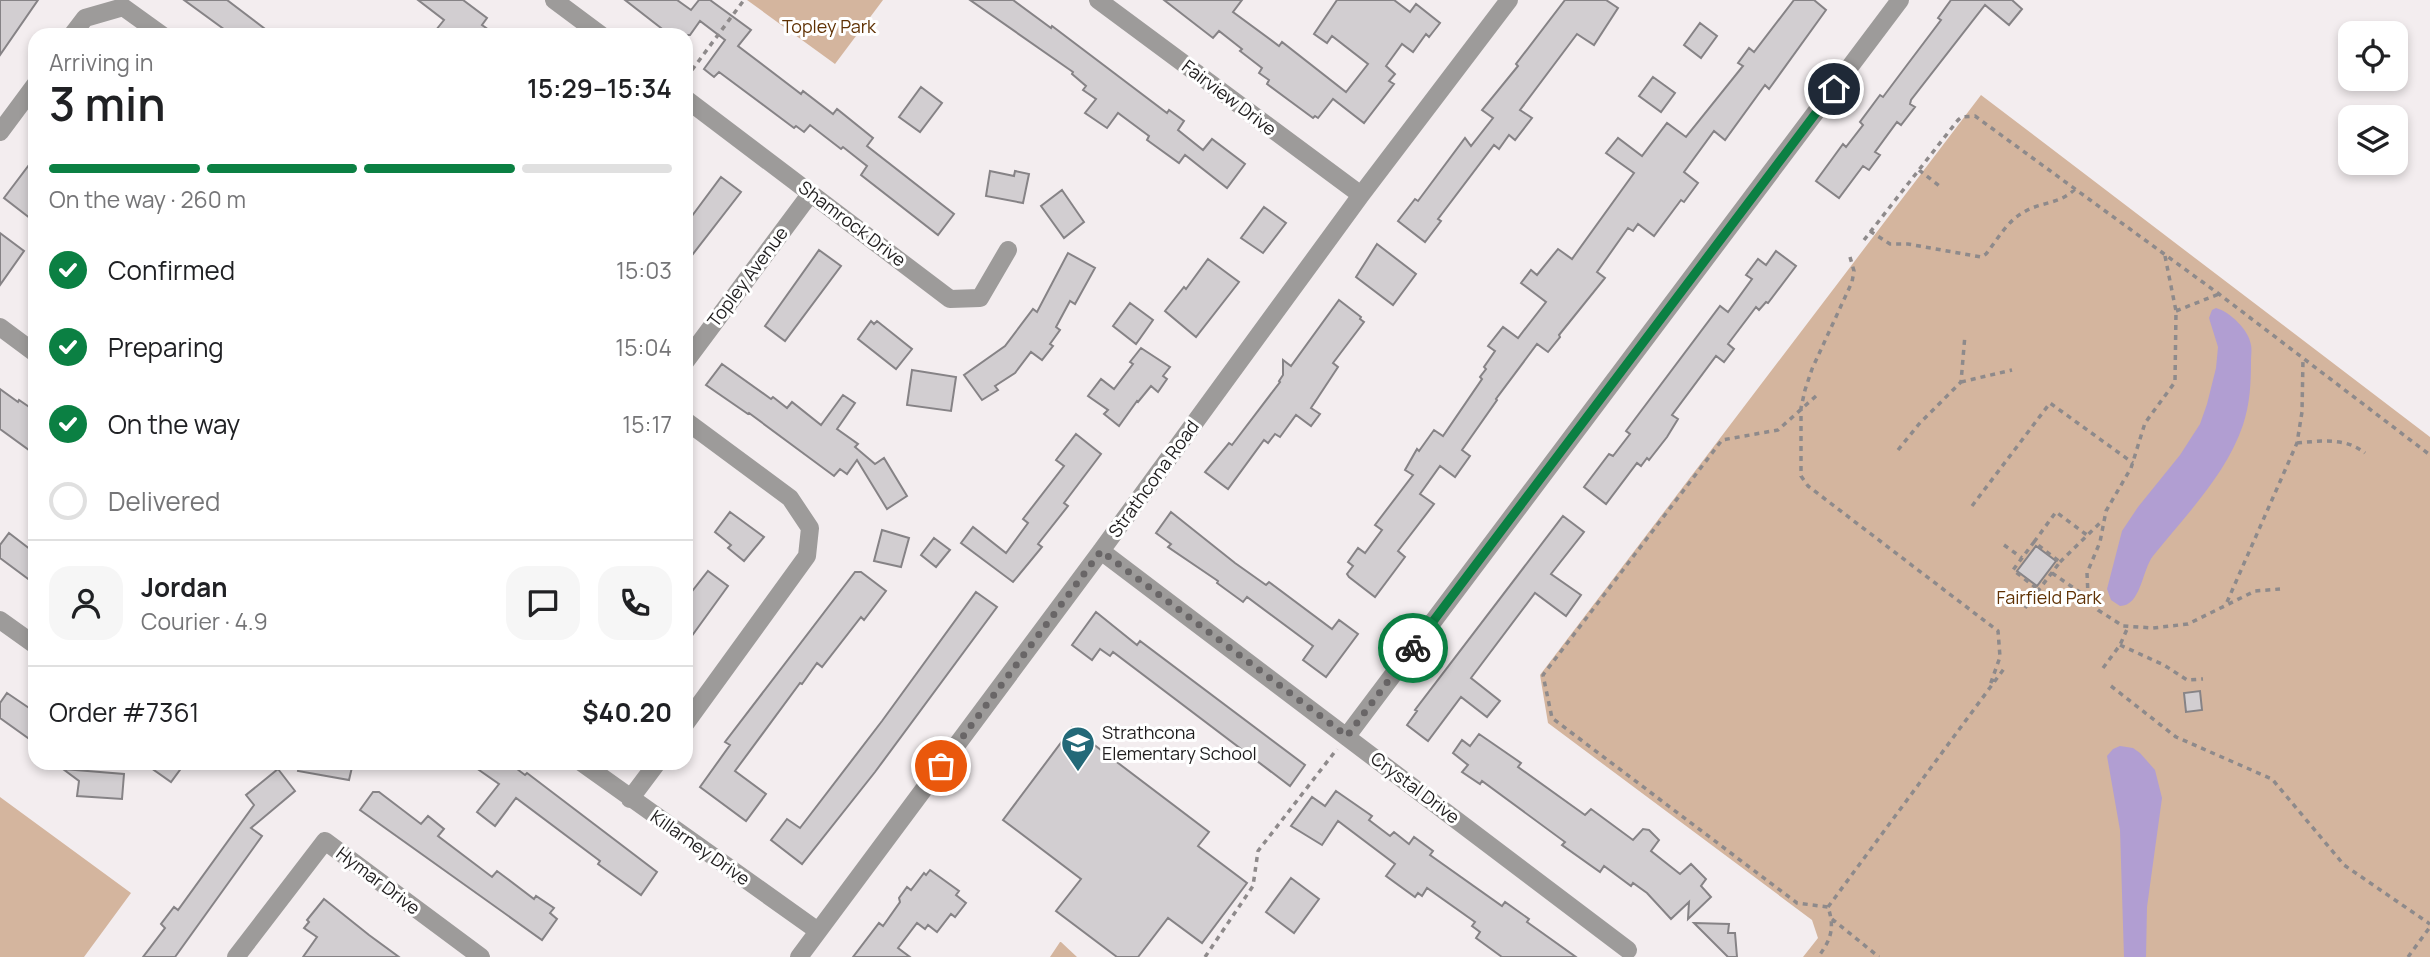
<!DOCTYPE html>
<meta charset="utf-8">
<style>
body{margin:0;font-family:Manrope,sans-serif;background:#f6f6f6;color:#202124;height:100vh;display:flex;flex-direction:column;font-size:26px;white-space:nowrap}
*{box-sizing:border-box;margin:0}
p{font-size:23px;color:#757577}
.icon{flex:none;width:38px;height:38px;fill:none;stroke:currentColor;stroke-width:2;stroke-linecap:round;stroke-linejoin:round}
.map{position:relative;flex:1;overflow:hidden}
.side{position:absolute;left:28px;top:28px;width:665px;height:742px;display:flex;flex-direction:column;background:#fff;border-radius:21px;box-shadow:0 4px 10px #0003}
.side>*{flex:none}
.buttons{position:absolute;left:2338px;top:21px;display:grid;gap:14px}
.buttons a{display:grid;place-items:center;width:70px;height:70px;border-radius:14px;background:#fff;box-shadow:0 4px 10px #0003;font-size:35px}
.pin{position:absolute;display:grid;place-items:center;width:60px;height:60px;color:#fff;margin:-30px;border:4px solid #fff;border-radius:50%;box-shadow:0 2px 7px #0007}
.courier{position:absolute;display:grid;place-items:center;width:70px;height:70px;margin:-35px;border:5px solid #0b8043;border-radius:50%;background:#fff;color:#222;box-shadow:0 2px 9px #0007}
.headline em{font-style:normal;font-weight:600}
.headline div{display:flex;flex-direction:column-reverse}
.headline{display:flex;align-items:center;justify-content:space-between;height:119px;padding:0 21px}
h1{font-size:46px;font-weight:600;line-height:52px}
.bar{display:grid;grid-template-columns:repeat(4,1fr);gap:10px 7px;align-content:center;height:84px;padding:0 21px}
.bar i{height:9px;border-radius:5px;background:#e0e0e0}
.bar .selected{background:#0b8043}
.bar p{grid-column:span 4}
.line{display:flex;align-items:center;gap:18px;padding:0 21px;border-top:2px solid #e0e0e0}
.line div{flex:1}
.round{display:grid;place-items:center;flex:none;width:74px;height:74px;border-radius:21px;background:#f6f6f6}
ol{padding:0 21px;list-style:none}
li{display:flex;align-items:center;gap:21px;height:77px}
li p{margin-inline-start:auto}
li .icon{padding:7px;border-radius:50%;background:#0b8043;color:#fff;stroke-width:4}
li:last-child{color:#757577}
li i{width:38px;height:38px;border:4px solid #e0e0e0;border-radius:50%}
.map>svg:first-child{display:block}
.green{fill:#d4b59e}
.water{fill:#b19ed2}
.building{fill:#d2ced1;stroke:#868386;stroke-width:2}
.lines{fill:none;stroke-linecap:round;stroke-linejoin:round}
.path{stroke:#8e8a8b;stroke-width:3.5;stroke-dasharray:5 5;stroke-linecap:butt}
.minor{stroke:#9d9b9a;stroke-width:18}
.done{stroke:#696667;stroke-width:7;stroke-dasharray:0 12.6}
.route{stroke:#0b8043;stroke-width:9}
.labels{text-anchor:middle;stroke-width:6;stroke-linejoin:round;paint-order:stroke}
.park-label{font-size:18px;fill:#603205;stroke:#fff}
.street-label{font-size:18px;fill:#1f1d1e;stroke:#fff}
.poi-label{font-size:18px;fill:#1f1d1e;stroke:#fff;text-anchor:start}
</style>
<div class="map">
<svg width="2430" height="957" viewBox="0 0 2430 957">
<rect width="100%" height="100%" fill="#f3edef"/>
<path class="green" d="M747 0H883L835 64Z
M1981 95 2430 437V957H1803L1818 938 1812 920 1548 723 1540 675Z
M0 797 131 893 84 957H0Z
M1060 942H1061L1077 957H1050Z"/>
<path class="water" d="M2216 308C2230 312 2249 330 2251 345 2252 350 2251 356 2251 361 2251 383 2250 404 2243 425 2226 475 2185 516 2153 556 2142 570 2141 606 2120 606L2111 600 2107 589 2122 531 2138 507 2180 455 2200 424 2207 404 2216 368 2218 347 2209 318 2212 310Z
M2120 746 2133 748 2140 753 2155 770 2162 798 2147 907 2146 957H2124L2120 830 2107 756 2113 749Z"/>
<path class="building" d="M0 0H38L0 55Z
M184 0H227L273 35H232Z
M418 0H463L487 18 482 25 496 35H432L444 20Z
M625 0H677L691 10 699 0H710L751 30 738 46 801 94 803 91 833 114 837 109 873 138 867 146 954 214 938 235 861 175 867 166 843 147 841 149 810 125 804 132 796 126 794 128 719 72 714 77 704 69 725 40 700 21 690 35H670Z
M970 0H1013L1051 28 1052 26 1167 113 1169 110 1184 121 1178 130 1203 150 1212 139 1245 164 1227 188 1185 155 1179 163 1147 140 1149 136 1118 113 1107 128 1085 113 1096 99 1083 90 1086 86 1072 74 1073 72Z
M1164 0H1242L1233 12 1279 46 1282 42 1346 92 1368 64 1332 36 1327 43 1314 34 1337 0H1394L1410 12 1416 4 1440 23 1429 37 1426 34 1413 52 1402 44 1386 66 1395 74 1389 81 1394 84 1364 123 1333 99 1318 118 1315 116 1313 118 1267 84 1269 80 1259 73 1262 68 1240 51 1242 49 1219 31 1213 38Z
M1565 0H1606L1618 8 1594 45 1577 34 1520 110 1532 118 1515 140 1509 135 1499 149 1494 145 1438 219 1441 221 1425 242 1398 221 1415 199 1418 201 1465 138 1471 146 1493 118 1482 110 1518 66 1516 64Z
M1794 0H1814L1826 10 1769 89 1765 85 1725 140 1714 131 1684 172 1698 183 1684 202 1681 200 1654 236 1638 224 1633 231 1628 228 1597 272 1605 278 1559 335 1560 337 1548 352 1537 344 1496 399 1497 400 1462 450 1470 456 1455 477 1440 466 1420 494 1434 504 1398 551 1405 557 1375 597 1349 577 1347 574 1353 566 1348 562 1358 548 1365 553 1382 530 1375 525 1413 475 1405 470 1417 449 1419 451 1434 430 1443 436 1482 379 1480 377 1486 369 1484 367 1495 351 1488 346 1503 327 1518 338 1546 302 1521 283 1531 270 1537 275 1558 249 1572 259 1634 173 1606 153 1618 138 1642 156 1667 123 1686 137 1743 66 1738 63 1749 48 1754 52Z
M1951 0H2012L2022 9 2009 25 1985 5 1911 100 1910 104 1915 107 1901 125 1897 122 1875 152 1880 155 1869 170 1863 166 1839 198 1816 181 1843 144 1846 147 1863 125 1860 122 1880 95 1883 97 1907 65 1941 20 1938 18Z
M1700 23 1717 36 1701 58 1684 45Z
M1653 77 1675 93 1661 112 1639 96Z
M921 87 942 103 920 132 899 117Z
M35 157V222L4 198Z
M990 171 1014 176 1015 171 1029 174 1023 203 986 196Z
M721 177 741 192 686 263V224Z
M1062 190 1084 222 1064 238 1041 206Z
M1264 207 1286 223 1263 253 1241 238Z
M0 233 24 251 0 285Z
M1377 244 1416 274 1393 305 1356 277Z
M819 250 841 266 785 341 765 326Z
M1776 251 1796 266 1768 303 1766 302 1759 310 1756 307 1728 344 1734 349 1724 362 1716 356 1672 415 1678 419 1667 437 1649 460 1647 458 1641 466 1637 463 1606 504 1584 487 1609 454 1613 456 1630 434 1626 431 1720 306 1728 312 1752 279 1746 275 1758 259 1766 265Z
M1068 253 1095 268 1075 304 1070 301 1056 327 1060 330 1050 344 1053 346 1042 360 1031 352 1015 373 995 386 998 390 982 400 964 375 1005 346 1033 309 1037 312Z
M1208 259 1239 282 1196 337 1165 311 1184 287 1186 289Z
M1339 300 1361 317 1360 319 1364 322 1333 363 1338 367 1311 408 1320 414 1311 426 1296 415 1280 437 1275 434 1268 443 1264 440 1228 489 1205 472 1229 443 1232 445 1280 382 1279 381 1283 375V360L1291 366Z
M1130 303 1153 320 1136 344 1113 326Z
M871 321 874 324 877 321 912 349 896 369 858 339Z
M1141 348 1170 367 1163 376 1167 379 1158 392 1151 386 1138 402 1137 401 1119 426 1104 414 1108 410 1088 396 1101 379 1114 389 1133 364 1130 362Z
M722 364 771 399 773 397 787 408 792 402 821 425 843 395 855 403 837 429 858 444 855 447 875 464 884 458 907 496 887 509 857 460 847 474 840 469 834 476 749 413 748 414 706 385Z
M912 370 956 377 951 411 907 405Z
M0 389 18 402 19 400 35 411V442L29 450 0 429Z
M1076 434 1101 454 1064 503 1068 506 1038 544 1042 547 1013 582 961 543 973 527 1006 553 1028 523 1023 519 1064 466 1056 460Z
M730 512 764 537 744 561 728 548 731 545 715 532Z
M1171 512 1235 563 1266 585 1269 582 1332 629 1339 620 1358 634 1326 677 1303 660 1313 646 1247 597 1243 602 1217 583 1218 581 1168 547 1171 544 1156 533Z
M1563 516 1584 532 1551 574 1581 595 1566 616 1535 593 1471 678 1500 701 1487 717 1461 697 1428 741 1407 725 1417 711 1415 710Z
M882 530 909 538 901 567 874 561Z
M9 533 35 553V584L0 558V545Z
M934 538 950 550 936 567 921 555Z
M2036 546 2056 561 2037 586 2017 571Z
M708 571 728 586 686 644V599Z
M855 572H861L886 591 864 620 861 617 822 667 817 663 802 684 800 683 735 771 766 794 746 821 700 787 730 745 725 742Z
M976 592 997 607 875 772 802 864 771 840 787 819 800 828 882 721Z
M1096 612 1137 645 1140 641 1305 765 1290 786 1113 652 1110 656 1100 649 1092 660 1072 645Z
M2200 691 2202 710 2186 712 2184 693Z
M7 693 35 712V743L0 718V703Z
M1072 728 1209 832 1198 846 1247 883 1202 943 1168 918 1138 957H1117L1056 911 1081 879 1003 820Z
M1479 734 1521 763 1518 767 1585 815 1591 809 1633 840 1643 829 1649 830 1659 840 1651 851 1680 874 1691 864 1706 879 1701 886 1711 897 1688 919 1689 902 1671 919 1647 893 1633 883 1631 886 1604 866 1600 872 1562 845 1565 842 1482 781 1480 784 1462 772 1468 765 1453 753 1462 740 1470 746Z
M144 763H185L171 782Z
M299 763H353L349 780 298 771Z
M469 763H509L525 775 527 773 657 872 641 895 598 864 600 861 516 798 495 826 477 812 499 784Z
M63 769 124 774 122 799 77 796 79 781Z
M278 769 295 791 251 828 262 836 175 957H143L165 928 161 924 174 907 178 910 254 805 246 795Z
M1336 791 1372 816 1369 820 1390 836 1394 832 1409 844 1414 837 1433 851 1430 855 1502 906 1505 902 1529 919 1527 922 1576 957H1502L1476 938 1480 932 1472 926 1475 922 1427 888 1422 896 1418 893 1415 897 1386 876 1395 864 1338 821 1322 845 1291 826 1312 797 1325 806Z
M373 792H379L421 824 428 816 444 829 438 836 492 877 497 871 534 899 536 896 554 908 550 913 557 919 542 940 360 810Z
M930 870 959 891 956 895 966 903 955 917 951 914 937 932 928 925 925 929 917 923 898 948 910 957H853L879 923 883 926 900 902 899 898 907 887 911 890 924 873 926 875Z
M1291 878 1319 899 1294 933 1266 912Z
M324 899 369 935 399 957H303L317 937 304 928 309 922 307 920Z
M1694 923 1729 924 1728 933H1735L1737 957H1728Z"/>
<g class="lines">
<path class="path" d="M686 78 744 0
M1919 170 1942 188
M1870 231 1890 244H1908L1981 257 1986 254C1997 240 2008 220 2024 212 2040 202 2061 204 2075 189
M1864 240 1958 120 1962 117 1975 116 2219 294 2430 455
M2165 256 2176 311 2175 382 2145 423 2131 468 2106 511 2100 542 2087 573 2088 595 2098 610 2123 626 2153 628 2188 624 2255 591 2280 589
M1850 257 1854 271 1852 282 1812 369 1805 390 1801 408V476L1808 486 1998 631 2000 657 1989 688
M2176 311 2219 294
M1961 382 2012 370
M1816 396 1778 430 1722 440 1543 675 1552 718 1797 903 1828 907C1835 928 1831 940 1818 957
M2297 443C2321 441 2345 437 2365 453
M1898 450 1919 424 1961 382 1965 335
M1972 506 2050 403 2133 463
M2034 542 2056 512 2087 535
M2004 545 2022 558
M2060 562 2101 522
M2052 573 2081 593 2088 595
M2227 602 2297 443 2302 412 2303 359
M2025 608 2060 562 2034 542 2013 570 2039 590
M2120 645 2164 665 2187 680 2203 679
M2103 668 2120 645 2128 627
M2111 686 2176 737 2272 779 2344 865 2430 924
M1828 907 2006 666
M1832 919 1879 957
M1205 957 1253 886 1258 851 1337 749
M2408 957 2430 927"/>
<path class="minor" d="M554 0 601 35
M1098 0 1361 195
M72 35 85 18 123 7 162 35
M686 99 950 299 980 298 1008 250
M0 132 35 85
M0 327 35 353
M686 361 811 193
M686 421 790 498 810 528 807 556 686 723
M1101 551 1628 950
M0 620 35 645
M1347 736 1900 0
M582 763 818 931
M630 799 657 763
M236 957 325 841 481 957
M799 957 1101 551 1361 195 1509 0"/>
</g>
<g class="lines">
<path class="done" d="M941 766 1101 551 1347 736 1413 648"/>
<path class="route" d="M1413 648 1834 89"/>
</g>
<defs>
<g id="school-pin" transform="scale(1.75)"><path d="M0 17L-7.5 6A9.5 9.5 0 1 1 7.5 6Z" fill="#236978" stroke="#fff"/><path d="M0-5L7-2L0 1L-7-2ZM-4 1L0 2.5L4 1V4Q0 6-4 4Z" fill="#fff"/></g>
</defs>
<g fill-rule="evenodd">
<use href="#school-pin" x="1078" y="743"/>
</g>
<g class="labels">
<g class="park-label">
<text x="829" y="33">Topley Park</text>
<text x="2049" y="604">Fairfield Park</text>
</g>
<g class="street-label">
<text transform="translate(1229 98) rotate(37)" y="6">Fairview Drive</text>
<text transform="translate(852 224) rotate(37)" y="6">Shamrock Drive</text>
<text transform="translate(748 277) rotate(-53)" y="6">Topley Avenue</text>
<text transform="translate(1154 479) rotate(-54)" y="6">Strathcona Road</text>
<text transform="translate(1415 788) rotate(37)" y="6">Crystal Drive</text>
<text transform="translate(700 848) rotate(35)" y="6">Killarney Drive</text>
<text transform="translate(378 881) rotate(37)" y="6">Hymar Drive</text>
</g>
<g class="poi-label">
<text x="1102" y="739">Strathcona<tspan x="1102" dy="21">Elementary School</tspan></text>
</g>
</g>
</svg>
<div class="buttons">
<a><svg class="icon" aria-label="locate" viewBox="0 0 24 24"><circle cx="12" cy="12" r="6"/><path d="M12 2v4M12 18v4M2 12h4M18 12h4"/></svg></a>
<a><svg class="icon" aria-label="layers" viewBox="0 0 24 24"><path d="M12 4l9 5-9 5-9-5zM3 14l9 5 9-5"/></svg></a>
</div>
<div class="pin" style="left:941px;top:766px;background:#ea580c"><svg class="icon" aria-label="bag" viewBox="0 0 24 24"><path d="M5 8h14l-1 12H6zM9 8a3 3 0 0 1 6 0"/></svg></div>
<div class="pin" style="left:1834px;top:89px;background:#1f2937"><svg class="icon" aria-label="home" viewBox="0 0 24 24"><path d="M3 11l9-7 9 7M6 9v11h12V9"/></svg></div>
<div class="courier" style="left:1413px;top:648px"><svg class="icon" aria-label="bike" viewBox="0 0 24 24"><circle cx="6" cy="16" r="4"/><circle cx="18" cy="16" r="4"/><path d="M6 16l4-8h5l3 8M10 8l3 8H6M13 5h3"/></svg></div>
<section class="side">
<div class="headline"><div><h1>3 min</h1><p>Arriving in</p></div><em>15:29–15:34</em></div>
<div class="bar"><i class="selected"></i><i class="selected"></i><i class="selected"></i><i></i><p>On the way · 260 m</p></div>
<ol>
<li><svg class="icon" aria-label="check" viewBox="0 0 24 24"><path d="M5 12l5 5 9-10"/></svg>Confirmed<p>15:03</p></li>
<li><svg class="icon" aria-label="check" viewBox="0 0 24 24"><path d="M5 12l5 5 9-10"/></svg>Preparing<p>15:04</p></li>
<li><svg class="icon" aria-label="check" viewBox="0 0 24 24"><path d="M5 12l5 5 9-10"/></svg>On the way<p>15:17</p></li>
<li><i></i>Delivered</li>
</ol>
<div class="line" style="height:126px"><a class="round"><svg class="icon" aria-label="person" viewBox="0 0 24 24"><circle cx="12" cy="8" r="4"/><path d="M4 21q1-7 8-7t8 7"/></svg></a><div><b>Jordan</b><p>Courier · 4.9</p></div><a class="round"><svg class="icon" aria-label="chat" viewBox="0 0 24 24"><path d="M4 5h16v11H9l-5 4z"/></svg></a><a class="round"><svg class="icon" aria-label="phone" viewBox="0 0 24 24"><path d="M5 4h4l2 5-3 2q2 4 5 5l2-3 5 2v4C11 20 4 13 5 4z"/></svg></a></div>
<div class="line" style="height:91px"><div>Order #7361</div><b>$40.20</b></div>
</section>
</div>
